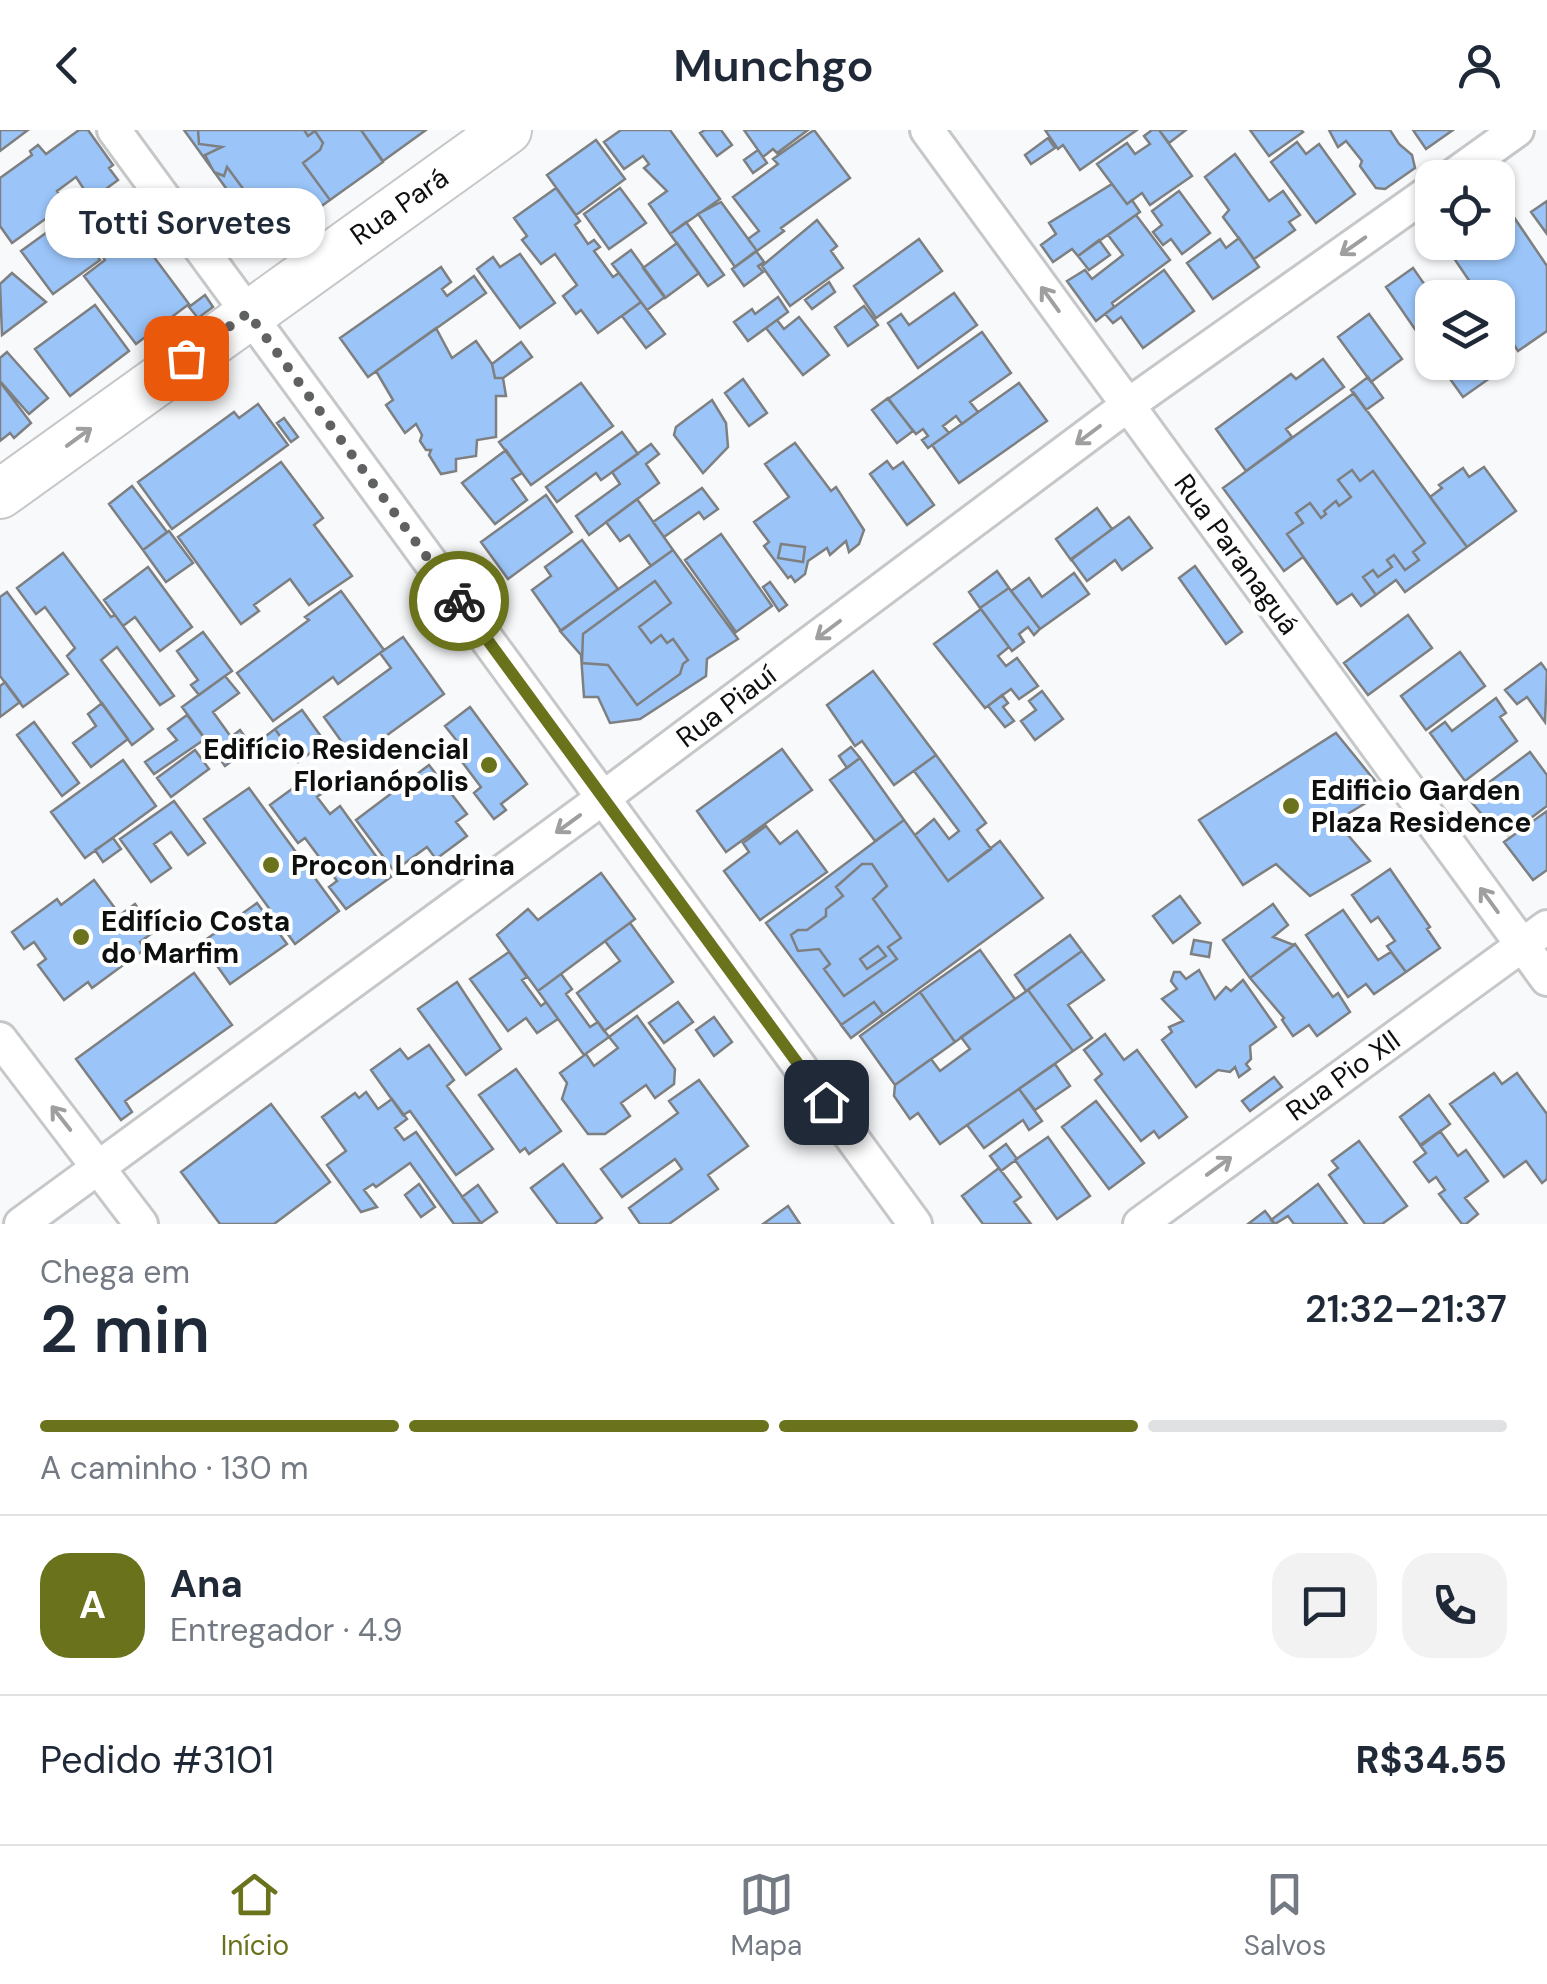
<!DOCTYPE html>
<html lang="pt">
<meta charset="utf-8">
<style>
body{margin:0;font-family:"DM Sans",sans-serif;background:#f2f2f3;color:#1f2937;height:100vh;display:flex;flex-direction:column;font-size:38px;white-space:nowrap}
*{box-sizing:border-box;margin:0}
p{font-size:32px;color:#747a83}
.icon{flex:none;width:55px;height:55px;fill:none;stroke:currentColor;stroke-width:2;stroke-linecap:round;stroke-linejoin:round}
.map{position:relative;height:1094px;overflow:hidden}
.panel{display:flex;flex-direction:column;background:#fff;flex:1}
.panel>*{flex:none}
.fabs{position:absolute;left:1415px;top:30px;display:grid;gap:20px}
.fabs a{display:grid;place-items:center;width:100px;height:100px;border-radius:20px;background:#fff;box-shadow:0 2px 8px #0004;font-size:50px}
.pin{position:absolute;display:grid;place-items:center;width:85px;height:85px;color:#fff;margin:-42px;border-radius:20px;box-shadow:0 5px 15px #0006}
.courier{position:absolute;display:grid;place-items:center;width:100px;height:100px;margin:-50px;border:8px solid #6a731b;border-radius:50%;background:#fff;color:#222;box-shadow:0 2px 12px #0007}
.bubble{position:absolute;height:70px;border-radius:30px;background:#fff;box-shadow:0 2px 8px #0004;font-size:32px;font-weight:600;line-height:70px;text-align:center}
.headline em{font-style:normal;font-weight:600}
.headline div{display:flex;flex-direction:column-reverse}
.headline{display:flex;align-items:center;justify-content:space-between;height:170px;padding:0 40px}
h1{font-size:65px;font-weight:600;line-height:75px}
.bar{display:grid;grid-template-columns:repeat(4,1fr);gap:15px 10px;align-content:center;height:120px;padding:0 40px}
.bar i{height:12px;border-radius:8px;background:#e0e1e3}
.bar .selected{background:#6a731b}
.bar p{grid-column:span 4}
.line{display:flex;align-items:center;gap:25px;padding:0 40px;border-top:2px solid #e0e1e3}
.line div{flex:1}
.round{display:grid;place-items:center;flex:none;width:105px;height:105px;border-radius:30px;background:#f2f2f3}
header{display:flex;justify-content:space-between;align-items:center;height:130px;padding:0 40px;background:#fff;font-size:45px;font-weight:600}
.menu{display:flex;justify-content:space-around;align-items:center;height:140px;border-top:2px solid #e0e1e3;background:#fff;font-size:28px;color:#747a83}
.menu a{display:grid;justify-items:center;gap:5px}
.menu .selected{color:#6a731b}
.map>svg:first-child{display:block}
.building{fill:#9bc5f9;stroke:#7e7f80;stroke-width:2.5}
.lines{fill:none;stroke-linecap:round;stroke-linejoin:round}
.street-casing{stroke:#c6c7c8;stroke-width:38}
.secondary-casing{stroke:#c6c7c8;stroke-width:52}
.street{stroke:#fff;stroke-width:32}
.secondary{stroke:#fff;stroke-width:48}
.oneway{stroke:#9f9f9f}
.done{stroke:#606162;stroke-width:10;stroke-dasharray:0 18}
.route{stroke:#6a731b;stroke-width:12}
.poi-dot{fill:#6a731b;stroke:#fff;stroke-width:4}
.labels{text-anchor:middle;stroke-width:8;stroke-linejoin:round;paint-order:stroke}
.street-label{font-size:28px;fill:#0e0f0f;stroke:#fff}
.poi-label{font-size:28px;font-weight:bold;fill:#0e0f0f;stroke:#fff;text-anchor:start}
</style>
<header><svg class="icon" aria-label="back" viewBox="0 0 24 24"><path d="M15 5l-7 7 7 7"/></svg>Munchgo<svg class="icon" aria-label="person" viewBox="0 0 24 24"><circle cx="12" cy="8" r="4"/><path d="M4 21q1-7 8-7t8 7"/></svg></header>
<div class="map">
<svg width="1547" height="1094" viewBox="0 0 1547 1094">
<rect width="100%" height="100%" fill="#f8f9fb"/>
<path class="building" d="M0 0H28L0 21Z
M79 0H88L113 35 109 38 118 50 91 70 76 47 57 61 66 74 12 113 0 96V48L32 25 30 21 38 15 46 24Z
M184 0H361L383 32 267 115Z
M198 0H304L308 6 315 1 323 13 320 20 303 33 330 70 291 98 280 100 270 93 273 83 265 72 260 77 244 76 247 64 227 37 224 46 214 42 205 25 222 17 199 14Z
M361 0H426L383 31Z
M621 0H670L720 69 670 104 649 74 667 61 644 38 649 34 643 26 624 39 604 12Z
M705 0H721L732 15 717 26 700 3Z
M744 0H808L777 23 773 19 763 27Z
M814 0 850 48 781 98 784 101 757 121 748 109 759 101 733 67 778 34 773 29Z
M1045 0H1137L1080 40 1063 15 1058 19Z
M1152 0H1159L1192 46 1150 75 1142 63 1127 74 1097 34 1127 13 1135 24 1150 14 1144 6Z
M1159 0H1186L1169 13Z
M1250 0H1301L1303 2 1269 26Z
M1329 0H1390L1399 14 1412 25 1415 38 1385 59 1376 58 1360 36 1362 31 1346 11 1338 17Z
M1413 0H1453L1426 19Z
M1048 8 1055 18 1031 34 1025 25Z
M596 10 625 49 576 85 547 45Z
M1297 12 1306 24 1319 14 1355 64 1316 93 1271 32Z
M758 20 767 33 753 43 744 30Z
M1235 24 1269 71 1283 61 1300 85 1289 92 1295 100 1254 129 1223 87 1229 80 1205 47Z
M1112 54 1127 74 1132 70 1140 82 1078 126 1072 119 1053 132 1041 115 1056 104 1049 93Z
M556 58 580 91 575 95 588 114 594 110 600 117 594 121 613 147 619 143 641 172 598 203 581 180 576 184 563 166 577 155 555 124 541 134 522 110 527 106 514 88Z
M620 58 646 93 609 119 584 84Z
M1179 61 1210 103 1182 124 1171 109 1163 115 1153 102 1162 95 1152 81Z
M1547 71V104L1531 82Z
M721 72 757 121 735 137 698 84Z
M1507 77 1547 136V201L1518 221 1498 191V168H1481L1447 118 1455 112H1498V84Z
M1136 85 1170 130 1112 173 1114 177 1096 191 1067 151 1085 140 1092 149 1123 125 1108 105Z
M68 87 100 130 53 164 21 121Z
M817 90 837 116 831 121 843 138 790 176 762 136Z
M686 92 724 145 708 156 670 104Z
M116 93 128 109 136 103 189 174 136 214 84 146 105 130 91 111Z
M1239 108 1259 137 1213 169 1187 133 1220 109 1226 118Z
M919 109 942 141 876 188 854 156Z
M1099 110 1110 125 1089 140 1078 126Z
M677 113 699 143 665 168 643 138Z
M631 120 665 167 647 180 612 134Z
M756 121 764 132 758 136 763 142 744 156 732 139Z
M520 124 555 173 520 198 477 139 493 127 500 137Z
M441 137 451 152 442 159 447 166 474 146 486 163 368 247 340 208Z
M1413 138 1434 168 1432 224 1386 157Z
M1164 140 1194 181 1143 218 1121 187 1113 193 1105 184Z
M12 143 46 172 2 205 0 154Z
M829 152 835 162 812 179 805 170Z
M954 163 977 195 918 238 888 193 901 184 909 195Z
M205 165 213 177 198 188 189 177Z
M778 167 788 182 748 211 734 192 752 179 755 184Z
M641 172 665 204 646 218 622 186Z
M95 175 129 221 70 266 35 219Z
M864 176 878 195 848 216 835 197Z
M1369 184 1402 229 1371 252 1338 207Z
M799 187 829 225 803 245 766 198 777 190 784 199Z
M436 198 452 228 476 211 492 234 495 248H503L506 266H496V307L477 310 476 326 456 329V341L441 344 429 325 431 320H426L420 311 422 305 416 294 405 303 386 275 393 270 376 241Z
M982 202 1011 243 970 272 978 282 962 294 956 286 943 296 949 303 928 318 922 310 928 306 923 299 916 304 888 269Z
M521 212 532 227 503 248H495L492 234Z
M7 222 48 268 29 284 0 251V228Z
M1323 229 1344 257 1286 299 1292 307 1246 341 1216 299 1291 244 1296 249Z
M1438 232H1480L1490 248 1463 267Z
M1368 247 1383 268 1366 280 1351 260Z
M743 249 767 283 749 296 725 263Z
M0 252 31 293 14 308 10 303 0 311Z
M581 253 613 296 531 355 499 312Z
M1019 253 1047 291 959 353 932 315Z
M1354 263 1467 417 1405 462 1396 450 1361 476 1352 464 1337 474 1303 427 1284 441 1223 358Z
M888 268 913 301 897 313 872 280Z
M712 270 726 293 728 317 703 343 674 305 676 297Z
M258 274 288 315 172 399 138 352 234 282 239 288Z
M284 288 298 307 291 312 277 293Z
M622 302 638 324 601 350 596 343 557 372 546 357Z
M795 313 831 361 836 357 864 400 859 414 849 422 846 411 830 425 827 418 808 431 805 444 795 452 791 446 788 448 764 416 769 412 754 392 789 367 765 334Z
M651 314 659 324 646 334 659 353 589 405 576 386 620 354 612 342Z
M506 320 522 343 512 349 527 370 495 394 462 353Z
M887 331 893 339 903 332 934 375 907 395 870 344Z
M281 332 323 388 314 395 352 446 309 475 290 449 254 475 259 481 241 494 178 407Z
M1484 337 1516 381 1467 417 1430 367 1442 358 1439 355 1463 338 1469 347Z
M1352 340 1360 351 1373 341 1425 413 1413 422 1419 430 1405 440 1394 425 1387 430 1392 437 1378 447 1373 440 1363 447 1376 465 1361 476 1352 464 1337 474 1287 404 1303 393 1296 383 1310 373 1321 388 1326 384 1324 381 1336 371 1339 376 1351 367 1338 350Z
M132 356 167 402 143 420 109 374Z
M702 358 718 379 704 389 699 382 664 407 653 392Z
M546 365 572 402 508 449 481 412Z
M637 369 673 420 651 436 629 405 620 411 606 392Z
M1097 378 1112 399 1071 430 1056 409Z
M1129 387 1152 418 1122 440 1115 430 1087 451 1071 429Z
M169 401 193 433 166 452 143 420Z
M721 404 772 476 736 502 685 430Z
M582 410 618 459 561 501 532 460 551 446 545 437Z
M781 414 805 417 803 432 778 428Z
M673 420 738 509 707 529 706 546 640 589 610 593 598 567H584L581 525 560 501Z
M63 423 111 487 115 485 174 566 160 575 117 517 101 530 153 599 132 615 67 526 75 518 45 477 36 484 17 458Z
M1195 436 1242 502 1226 514 1179 448Z
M148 437 192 497 160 521 135 487 123 496 104 470Z
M997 441 1009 458 980 478 969 462Z
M1074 443 1089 464 1040 499 1011 461 1029 448 1042 467Z
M655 451 671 473 639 497 651 513 661 505 667 513 673 509 688 530 683 534 680 544 637 575 608 535 582 533 583 504Z
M770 452 787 475 779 481 763 457Z
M1009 458 1040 499 1034 505 1028 497 1019 504 1024 512 1012 521 980 478Z
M341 461 384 520 338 554 333 547 273 591 237 543 309 490 305 487Z
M7 462 68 544 23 577 0 546V467Z
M981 479 1009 517 998 526 1006 536 1017 528 1038 556 1019 569 1011 559 985 578 934 514Z
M1408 485 1432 518 1368 565 1344 533Z
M203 502 232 541 199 565 191 555 198 550 177 521Z
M403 507 444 564 354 629 324 587 391 538 380 523Z
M1460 522 1485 556 1426 600 1401 566Z
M1541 533 1547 541 1545 592 1527 567 1517 574 1505 560Z
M873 541 936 625 894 655 862 611 855 616 827 575Z
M225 546 239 563 213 582 231 607 240 600 252 616 225 636 182 577Z
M5 552 20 572 0 587V556Z
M1042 561 1063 589 1035 610 1021 591 1036 580 1029 571Z
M1002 565 1008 573 1003 577 1014 591 1005 597 988 576Z
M1496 568 1506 583 1500 587 1517 611 1465 651 1430 603 1445 592 1452 601Z
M102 573 128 609 91 637 73 613 96 596 88 584Z
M470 577 527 654 501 674 506 680 494 689 474 663 481 657 450 616 457 611 445 596Z
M302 580 325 612 298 632 275 599Z
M187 585 205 609 154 644 145 632 177 610 168 599Z
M34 592 79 653 62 666 17 605Z
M275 599 286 615 273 624 262 609Z
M1336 603 1384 662 1336 691 1370 731 1310 766 1276 734 1243 755 1199 690Z
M851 617 860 628 847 638 839 626Z
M782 619 812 660 726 722 697 681Z
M195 620 209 639 171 667 157 648Z
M1530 622 1547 645V676L1508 705 1496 689 1490 694 1468 668Z
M936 625 986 693 977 700 991 719 948 751 915 705 934 689 949 709 959 701 914 641Z
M860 628 904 690 875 711 830 650Z
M123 630 156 676 85 728 51 682Z
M429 635 467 684 456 692 467 706 436 729 427 717 394 741 356 690Z
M315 642 328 659 317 667 330 684 340 676 391 747 346 779 329 757 337 751 305 708 298 713 270 675Z
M249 658 339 781 295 814 204 689Z
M174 671 205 713 188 725 171 702 154 714 171 738 151 752 120 709Z
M1547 681V740L1533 750 1504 712Z
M904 690 948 751 1000 711 1043 768 851 908 766 793Z
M766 696 780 714 797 701 827 742 760 790 724 741 749 722 743 713Z
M113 708 121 719 103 732 95 720Z
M862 734H872L887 756 873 769 901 808 888 817 897 829 844 866 824 839 830 834 819 819 798 821 791 805 798 800H807L826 786V779L843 766 836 757Z
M1390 739 1430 797 1427 799 1440 818 1406 842 1387 816 1395 811 1378 787 1371 792 1352 765Z
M601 743 635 789 538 861 497 805 528 779 538 790Z
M94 750 120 785 135 774 155 801 140 812 145 819 92 858 88 852 64 870 38 835 46 829 34 812 24 819 12 802 57 769 61 775Z
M1180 766 1200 793 1173 813 1153 786Z
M257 773 287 814 230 854 201 813Z
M1273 774 1288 795 1273 807 1294 815 1250 848 1223 810Z
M1343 780 1378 830 1391 822 1406 842 1374 864 1366 854 1348 867 1306 805Z
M630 793 673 852 604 901 577 863 620 831 605 811Z
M1070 805 1082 821 1026 861 1015 845Z
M1194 810 1211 813 1209 827 1191 824Z
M1295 814 1333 867 1338 863 1350 882 1317 906 1309 895 1293 906 1282 890 1284 888 1250 848Z
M878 816 886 826 867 839 860 829Z
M980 820 1015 869 955 912 920 862Z
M1082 821 1104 850 1068 875 1092 908 1073 921 1028 860Z
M509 822 527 847 522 850 541 876 546 872 558 889 537 903 526 888 508 901 470 849Z
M1199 840 1215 869 1226 857 1231 861 1243 850 1276 897 1250 916 1251 929 1246 934 1250 939 1239 947 1235 937 1230 942 1218 940 1196 957 1162 910 1172 902 1169 897 1183 891 1162 869 1177 859 1171 851 1174 842H1180L1186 849Z
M194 843 232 895 125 971 132 982 121 990 76 929Z
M561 844 572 859 566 864 590 897 598 892 609 907 584 925 538 861Z
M457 852 501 919 466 945 418 879Z
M1028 860 1073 921 940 1014 918 983 910 989 894 966 895 955 931 929 940 941 970 919 961 907Z
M920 862 955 912 895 955 860 906Z
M678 872 693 892 664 913 649 893Z
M874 872 883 884 851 908 841 895Z
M637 886 675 939 674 954 655 968 646 955 621 973 630 986 605 1004H588L562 969 567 953 560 943 586 924 594 936 618 918 609 907Z
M714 887 732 912 714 926 696 900Z
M1105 904 1124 930 1137 920 1187 987 1159 1008 1154 1001 1141 1011 1095 950 1102 944 1084 920Z
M429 915 454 950 447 956 493 1019 456 1045 410 981 403 985 371 940 400 919 408 929Z
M1055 934 1070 956 1035 980 1019 959Z
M516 939 561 1001 529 1024 525 1018 520 1022 479 965Z
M1494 943 1502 954 1517 943 1547 984V1049L1542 1053 1526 1031 1504 1047 1450 974Z
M1274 947 1282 957 1250 981 1242 971Z
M699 950 748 1016 708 1045 718 1059 669 1094H640L629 1078 682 1039 675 1029 622 1067 601 1039 678 983 669 971Z
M1019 959 1042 991 1029 1000 1023 990 984 1018 967 995Z
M366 962 378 979 392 969 407 989 395 998 404 1010 416 1002 481 1093 454 1094 410 1033 376 1057 373 1054 364 1060 377 1077 361 1082 327 1035 346 1021 322 987 355 963 359 968Z
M1429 965 1450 994 1421 1016 1400 987Z
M1096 971 1144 1033 1109 1059 1062 997Z
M271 974 330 1052 274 1094H220L181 1042Z
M1440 1001 1458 1026 1466 1020 1488 1051 1465 1068 1478 1084 1466 1094H1462L1439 1064 1445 1060 1436 1047 1429 1052 1414 1032 1426 1023 1420 1015Z
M1048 1007 1090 1066 1057 1089 1015 1030Z
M1359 1011 1407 1076 1382 1094H1365L1329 1045 1338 1038 1332 1031Z
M1006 1014 1017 1029 1001 1041 990 1026Z
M563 1034 602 1088 594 1094H558L531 1058Z
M999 1038 1021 1067 1014 1072 1031 1094H983L962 1066Z
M419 1054 435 1077 421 1087 405 1065Z
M1318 1054 1347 1094H1294L1288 1086 1275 1094 1271 1090Z
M478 1055 497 1082 481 1093 462 1067Z
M788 1076 800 1094H763Z
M1265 1081 1275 1094H1248Z"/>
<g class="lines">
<g class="street-casing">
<path id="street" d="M114 0 915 1094
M927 0 1547 849
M1450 48 1517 0
M0 909 141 1094
M21 1094 603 668 1128 275 1432 60
M1140 1094 1547 797"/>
</g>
<g class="secondary-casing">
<path id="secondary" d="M0 364 507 0"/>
</g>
<use href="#street" class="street"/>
<use href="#secondary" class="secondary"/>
</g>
<defs><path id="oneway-shaft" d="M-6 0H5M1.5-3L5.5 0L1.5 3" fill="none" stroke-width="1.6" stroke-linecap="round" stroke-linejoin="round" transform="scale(2.5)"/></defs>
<g class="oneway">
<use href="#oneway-shaft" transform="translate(1353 116) rotate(145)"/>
<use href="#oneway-shaft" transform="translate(1050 169) rotate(-126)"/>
<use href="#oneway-shaft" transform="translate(1088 305) rotate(143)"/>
<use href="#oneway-shaft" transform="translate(79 307) rotate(-36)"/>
<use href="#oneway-shaft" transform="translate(828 500) rotate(143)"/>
<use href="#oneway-shaft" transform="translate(568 694) rotate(144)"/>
<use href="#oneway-shaft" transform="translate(1489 770) rotate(-126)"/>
<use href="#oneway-shaft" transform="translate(61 988) rotate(-128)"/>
<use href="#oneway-shaft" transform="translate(1219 1036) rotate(-36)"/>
</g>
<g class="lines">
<path class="done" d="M186 228 248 183 459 471"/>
<path class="route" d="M459 471 826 972"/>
</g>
<g class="poi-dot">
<circle cx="489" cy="635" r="10"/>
<circle cx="1291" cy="676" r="10"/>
<circle cx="271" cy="735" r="10"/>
<circle cx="81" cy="807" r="10"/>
</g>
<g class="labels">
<g class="street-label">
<text transform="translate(399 76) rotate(-35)" y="10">Rua Pará</text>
<text transform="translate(1237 424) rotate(54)" y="10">Rua Paranaguá</text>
<text transform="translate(726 576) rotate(-37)" y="10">Rua Piauí</text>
<text transform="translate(1343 945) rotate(-36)" y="10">Rua Pio XII</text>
</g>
<g class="poi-label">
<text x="469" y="629" text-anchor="end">Edifício Residencial<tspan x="469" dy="32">Florianópolis</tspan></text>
<text x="1311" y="670">Edificio Garden<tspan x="1311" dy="32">Plaza Residence</tspan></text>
<text x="291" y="745">Procon Londrina</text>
<text x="101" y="801">Edifício Costa<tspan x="101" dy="32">do Marfim</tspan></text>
</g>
</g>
</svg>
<div class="fabs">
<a><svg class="icon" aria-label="locate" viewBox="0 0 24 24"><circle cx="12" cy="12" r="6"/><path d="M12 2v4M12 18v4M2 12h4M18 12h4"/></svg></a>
<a><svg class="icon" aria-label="layers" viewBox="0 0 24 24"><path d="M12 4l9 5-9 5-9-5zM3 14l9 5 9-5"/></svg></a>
</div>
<div class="pin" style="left:186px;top:228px;background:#ea580c"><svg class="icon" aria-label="bag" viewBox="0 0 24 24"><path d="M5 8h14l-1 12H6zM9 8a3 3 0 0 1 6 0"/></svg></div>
<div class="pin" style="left:826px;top:972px;background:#1f2937"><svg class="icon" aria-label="home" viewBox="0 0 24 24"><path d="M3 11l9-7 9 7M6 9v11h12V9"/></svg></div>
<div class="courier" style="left:459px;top:471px"><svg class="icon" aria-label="bike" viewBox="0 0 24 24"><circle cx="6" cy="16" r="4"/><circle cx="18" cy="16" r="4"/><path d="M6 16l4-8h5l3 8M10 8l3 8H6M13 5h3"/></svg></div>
<div class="bubble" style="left:45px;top:58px;width:280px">Totti Sorvetes</div>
</div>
<section class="panel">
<div class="headline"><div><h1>2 min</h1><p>Chega em</p></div><em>21:32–21:37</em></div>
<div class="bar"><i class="selected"></i><i class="selected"></i><i class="selected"></i><i></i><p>A caminho · 130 m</p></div>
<div class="line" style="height:180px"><b class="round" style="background:#6a731b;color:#fff">A</b><div><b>Ana</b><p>Entregador · 4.9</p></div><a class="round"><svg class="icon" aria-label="chat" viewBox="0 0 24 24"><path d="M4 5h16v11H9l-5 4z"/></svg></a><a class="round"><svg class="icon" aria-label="phone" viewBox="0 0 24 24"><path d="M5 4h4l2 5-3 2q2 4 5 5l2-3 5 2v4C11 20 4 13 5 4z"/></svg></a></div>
<div class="line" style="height:130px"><div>Pedido #3101</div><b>R$34.55</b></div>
</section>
<nav class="menu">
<a class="selected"><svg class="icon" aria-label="home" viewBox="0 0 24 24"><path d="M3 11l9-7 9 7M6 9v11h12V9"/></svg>Início</a>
<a><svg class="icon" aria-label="map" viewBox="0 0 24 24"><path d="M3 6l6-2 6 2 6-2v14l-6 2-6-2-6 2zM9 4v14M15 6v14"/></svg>Mapa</a>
<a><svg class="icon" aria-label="saved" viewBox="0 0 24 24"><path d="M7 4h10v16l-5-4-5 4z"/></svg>Salvos</a>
</nav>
